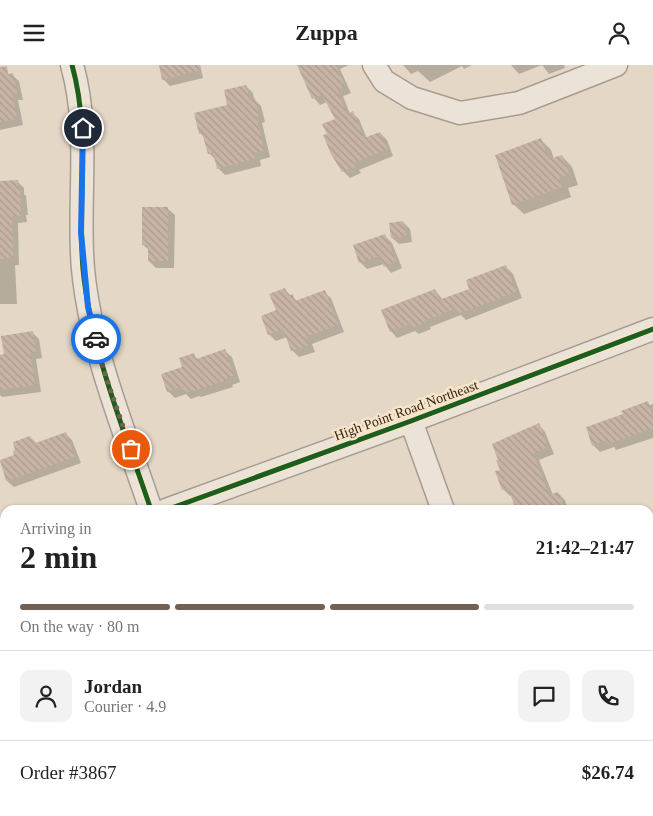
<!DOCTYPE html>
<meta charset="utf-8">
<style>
body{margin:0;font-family:"Times New Roman",serif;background:#f2f2f2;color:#222;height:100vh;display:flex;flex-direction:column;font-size:19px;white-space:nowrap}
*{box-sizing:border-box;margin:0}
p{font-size:16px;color:#767676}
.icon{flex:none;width:28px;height:28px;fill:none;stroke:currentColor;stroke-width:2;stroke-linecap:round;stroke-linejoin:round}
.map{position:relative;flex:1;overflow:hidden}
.side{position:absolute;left:0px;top:440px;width:654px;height:311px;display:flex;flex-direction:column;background:#fff;border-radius:15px 15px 0 0;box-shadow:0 1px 4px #0004}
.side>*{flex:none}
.pin{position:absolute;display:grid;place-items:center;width:42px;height:42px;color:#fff;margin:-21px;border:2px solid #fff;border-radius:50%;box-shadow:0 1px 5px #0007}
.courier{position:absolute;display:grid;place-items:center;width:50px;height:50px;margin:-25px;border:4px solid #1a73e8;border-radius:50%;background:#fff;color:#222;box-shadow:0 1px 6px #0007}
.head em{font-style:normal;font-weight:700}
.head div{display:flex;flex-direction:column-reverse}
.head{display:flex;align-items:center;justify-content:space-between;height:85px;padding:0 20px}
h1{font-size:32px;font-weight:700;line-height:38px}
.bar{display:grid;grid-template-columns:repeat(4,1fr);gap:8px 5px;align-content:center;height:60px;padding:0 20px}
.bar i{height:6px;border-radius:4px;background:#e0e0e0}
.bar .on{background:#726255}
.bar p{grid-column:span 4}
.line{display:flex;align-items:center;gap:12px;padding:0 20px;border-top:1px solid #e0e0e0}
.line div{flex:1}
.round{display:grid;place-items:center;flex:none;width:52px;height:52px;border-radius:10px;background:#f2f2f2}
header{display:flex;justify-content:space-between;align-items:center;height:65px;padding:0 20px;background:#fff;font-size:22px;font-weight:700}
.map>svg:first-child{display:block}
.shadow{fill:#0003}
.building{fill:url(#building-back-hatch)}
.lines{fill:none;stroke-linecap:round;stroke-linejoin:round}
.minor-casing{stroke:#a89c90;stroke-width:25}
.minor{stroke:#ebe3d8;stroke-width:22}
.cycleway-casing{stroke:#f8e5c8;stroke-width:8}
.cycleway{stroke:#1b5e20;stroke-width:5}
.done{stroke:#726255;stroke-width:5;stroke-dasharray:0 9}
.route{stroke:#1a73e8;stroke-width:6}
.labels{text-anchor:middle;stroke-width:5;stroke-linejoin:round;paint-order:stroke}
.street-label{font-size:14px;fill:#352319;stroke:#f8e5c8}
</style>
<header><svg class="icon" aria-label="menu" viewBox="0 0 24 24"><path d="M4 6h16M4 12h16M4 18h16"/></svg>Zuppa<svg class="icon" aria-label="person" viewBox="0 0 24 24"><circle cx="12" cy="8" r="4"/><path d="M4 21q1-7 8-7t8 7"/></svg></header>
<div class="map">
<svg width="653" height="751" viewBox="0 0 653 751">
<defs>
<pattern id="building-back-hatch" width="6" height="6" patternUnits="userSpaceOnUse" patternTransform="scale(1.25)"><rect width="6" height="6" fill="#c8b4a6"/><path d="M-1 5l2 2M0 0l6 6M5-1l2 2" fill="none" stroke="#ac9a8e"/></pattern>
</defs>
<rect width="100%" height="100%" fill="#e4d7c5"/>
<path class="shadow" d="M160 0H200L203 13 170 21 163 14Z
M298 0H349L340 4 351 28 343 31 350 49 352 48 359 54 367 74 380 68 387 75 393 91 359 105 361 108 350 113 343 106 328 70 337 54 327 37 320 40 314 33Z
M403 0H472L464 4 462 1 430 17 418 6 411 9Z
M511 0H564L565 3 549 9 542 0 519 9Z
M12 10 19 16 23 35H18L23 60 0 65V12Z
M246 21 253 28 254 34 261 41 265 57 262 58 270 92 260 95 261 101 225 110 218 103 216 95 209 88 205 73 200 68 229 41Z
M541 75 551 85 554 94 562 91 572 102 578 120 568 123 571 132 524 149 513 139Z
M17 116 24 123V129L26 131 28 150H26L27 157 18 158 19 200H15L17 239H0V117Z
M168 144 175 150 174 203H156L149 196V185L143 180Z
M403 157 410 164 412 177 399 179 392 173Z
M385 171 392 178 402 203 391 208 384 199 367 204 360 197Z
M506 202 513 209 522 233 466 255 461 250 430 262 431 264 419 269 415 266 397 273 391 266 435 225 443 235 471 225Z
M285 225 298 237 324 227 331 233 344 267 312 279 315 287 299 292 292 285 287 272 276 276 269 269Z
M32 267 39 274 42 293 36 294 41 327 2 332 0 330V291L5 290Z
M225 286 232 292 240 317 232 320 233 322 201 332 199 331 191 334 186 329 175 333 168 326 193 289 198 295Z
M647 338 650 340 653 339V373L616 385 614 382 600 387 593 380 624 350Z
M539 360 545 367 554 389 539 395 553 430 558 428 565 435 568 445H517L512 431H510L503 424 501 405Z
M66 369 72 375 81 398 14 422 7 416 0 396 16 391 30 372 37 379Z
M649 735 653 744V751H617L615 746H649Z
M445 746H520L521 751H446Z"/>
<path class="building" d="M159 0H200L201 5 162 15Z
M297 0H336L345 21 337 25 347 49 353 46 364 73 380 67 388 84 353 98 355 102 342 107 331 89 323 70 327 69 322 59 335 54 322 30 312 34Z
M7 1 8 9 13 8 17 28 12 29 17 54 0 57V2Z
M246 20 250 34 255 33 259 51H256L264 86 254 88 255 94 217 104 213 87 208 89 202 68 199 69 194 48 227 40 224 25Z
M541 73 549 94 562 90 569 109 559 113 562 122 512 140 495 90Z
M18 115V123H20L21 151 0 152H12L13 193 0 194V116Z
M142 142H168V196H148V180H142Z
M403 156 406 171 391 173 389 158Z
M385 169 396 196 384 202 379 191 359 198 353 180Z
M506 200 516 227 458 249 456 243 424 256 425 258 411 263 409 259 390 267 381 245 435 224 439 235 469 224 466 215Z
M285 223 288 231 293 229 295 236 325 225 338 260 306 272 309 280 291 286 283 264 268 270 261 251 276 245 269 229Z
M33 266 36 287 30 288 35 320 0 325V290L4 289 1 271Z
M225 284 234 310 226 313 227 315 193 326 192 325 184 328 182 321 167 327 161 309 182 302 179 293 194 288 196 294Z
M648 336 653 352V363L608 379 607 375 592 381 586 362 623 349 621 346Z
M539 358 548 382 533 388 549 430 558 427 563 440 550 445H516L508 423 502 425 495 406 500 405 496 395H498L492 379Z
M66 367 75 392 6 416 0 395 14 390 13 386 15 385 13 377 30 371 33 379Z"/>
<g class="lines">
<g class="minor-casing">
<path id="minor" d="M72 0C91 67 77 136 83 204 91 287 125 367 151 445
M374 0 384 16 412 33 460 48 519 38 616 0
M411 356 443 445
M166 445 411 356 653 264
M0 506 5 505
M649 676 653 674
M551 746 552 751"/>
</g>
<use href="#minor" class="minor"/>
<g class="cycleway-casing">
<path id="cycleway" d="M72 0C91 67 77 136 83 204 91 287 125 367 151 445
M166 445 411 356 653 264"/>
</g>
<use href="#cycleway" class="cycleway"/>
</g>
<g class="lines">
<path class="done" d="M96 274 104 306 131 384"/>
<path class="route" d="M83 63 81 168 88 242 96 274"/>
</g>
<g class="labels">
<g class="street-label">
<text transform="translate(406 345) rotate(-20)" y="5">High Point Road Northeast</text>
</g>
</g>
</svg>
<div class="pin" style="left:131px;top:384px;background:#ea580c"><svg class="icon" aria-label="bag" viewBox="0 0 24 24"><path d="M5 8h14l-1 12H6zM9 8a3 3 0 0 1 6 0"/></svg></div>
<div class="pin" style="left:83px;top:63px;background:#1f2937"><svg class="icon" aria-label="home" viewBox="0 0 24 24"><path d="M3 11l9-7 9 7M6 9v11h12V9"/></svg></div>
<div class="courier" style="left:96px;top:274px"><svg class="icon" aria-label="car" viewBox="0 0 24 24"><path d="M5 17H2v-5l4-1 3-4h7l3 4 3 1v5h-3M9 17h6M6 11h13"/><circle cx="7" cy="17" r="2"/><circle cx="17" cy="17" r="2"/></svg></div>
<section class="side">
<div class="head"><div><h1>2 min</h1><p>Arriving in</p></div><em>21:42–21:47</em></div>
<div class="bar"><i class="on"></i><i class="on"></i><i class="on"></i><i></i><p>On the way · 80 m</p></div>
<div class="line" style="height:90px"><a class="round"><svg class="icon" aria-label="person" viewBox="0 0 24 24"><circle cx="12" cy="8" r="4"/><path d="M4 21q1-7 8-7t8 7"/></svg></a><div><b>Jordan</b><p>Courier · 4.9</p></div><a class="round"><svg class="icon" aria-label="chat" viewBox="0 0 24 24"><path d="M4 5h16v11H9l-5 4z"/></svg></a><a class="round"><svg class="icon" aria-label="phone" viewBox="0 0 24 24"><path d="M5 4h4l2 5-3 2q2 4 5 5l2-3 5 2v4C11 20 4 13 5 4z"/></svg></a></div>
<div class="line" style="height:65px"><div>Order #3867</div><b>$26.74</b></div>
</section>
</div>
